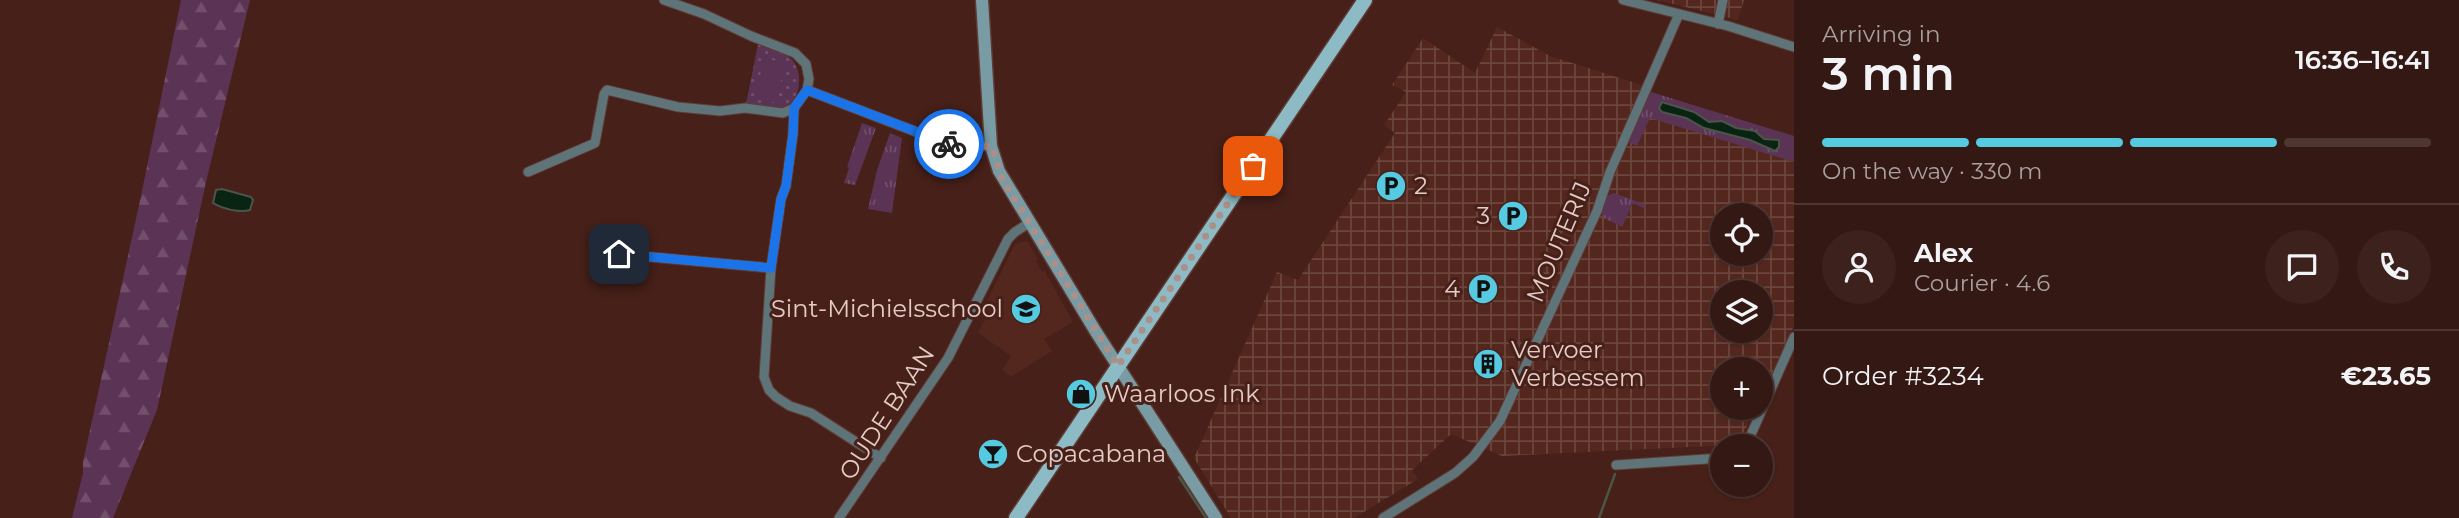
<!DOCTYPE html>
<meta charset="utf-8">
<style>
body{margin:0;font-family:Montserrat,sans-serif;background:#3c211c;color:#f1f3f6;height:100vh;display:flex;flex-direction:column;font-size:26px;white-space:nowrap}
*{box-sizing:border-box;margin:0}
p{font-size:23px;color:#a9a0a0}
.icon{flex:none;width:38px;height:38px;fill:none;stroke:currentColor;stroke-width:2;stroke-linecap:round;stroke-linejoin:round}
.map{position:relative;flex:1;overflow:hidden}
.sheet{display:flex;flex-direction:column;background:#341813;width:665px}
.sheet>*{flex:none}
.tools{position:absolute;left:1710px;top:203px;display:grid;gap:14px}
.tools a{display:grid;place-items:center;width:63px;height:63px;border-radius:50%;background:#341813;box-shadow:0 2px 5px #0004,0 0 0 2px #4e3733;font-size:35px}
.pin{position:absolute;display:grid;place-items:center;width:60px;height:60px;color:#fff;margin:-30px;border-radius:14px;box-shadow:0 4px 10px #0006}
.courier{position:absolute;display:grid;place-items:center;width:70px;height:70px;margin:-35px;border:5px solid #1a73e8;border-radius:50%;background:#fff;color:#222;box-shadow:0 2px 9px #0007}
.headline em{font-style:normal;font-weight:600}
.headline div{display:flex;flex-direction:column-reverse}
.headline{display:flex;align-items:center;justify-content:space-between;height:119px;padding:0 28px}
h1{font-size:46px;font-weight:600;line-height:52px}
.bar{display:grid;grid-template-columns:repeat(4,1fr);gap:10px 7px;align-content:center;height:84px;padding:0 28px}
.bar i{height:9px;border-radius:5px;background:#4e3733}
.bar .selected{background:#55cae0}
.bar p{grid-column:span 4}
.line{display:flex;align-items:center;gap:18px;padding:0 28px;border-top:2px solid #4e3733}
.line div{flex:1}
.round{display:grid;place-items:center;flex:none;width:74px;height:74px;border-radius:37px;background:#3c211c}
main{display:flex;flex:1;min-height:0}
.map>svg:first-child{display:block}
.built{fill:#54271e}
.industrial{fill:url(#industrial-grid);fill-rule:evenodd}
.grass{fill:url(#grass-tufts);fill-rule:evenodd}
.forest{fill:url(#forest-firs)}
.park{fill:url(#park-dots)}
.pitch{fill:#5b3455}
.water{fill:#0a2413;stroke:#4b5648;stroke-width:2}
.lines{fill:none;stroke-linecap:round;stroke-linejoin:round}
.stream{stroke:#4b5648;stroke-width:2.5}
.street-casing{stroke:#5f3b35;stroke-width:11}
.secondary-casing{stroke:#5f3b35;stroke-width:15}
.primary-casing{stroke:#5f3b35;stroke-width:17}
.street{stroke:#5e7479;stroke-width:9}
.secondary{stroke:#799ca4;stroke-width:12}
.primary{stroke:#8dbbc5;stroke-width:14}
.done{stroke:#ad8f89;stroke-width:7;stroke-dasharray:0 12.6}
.route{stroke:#1a73e8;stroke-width:9}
.labels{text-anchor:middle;stroke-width:6;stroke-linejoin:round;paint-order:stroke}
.poi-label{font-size:24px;fill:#e4cbc5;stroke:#462019;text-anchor:start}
.street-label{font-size:24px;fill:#e4cbc5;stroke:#462019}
</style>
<main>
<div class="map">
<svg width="1794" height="518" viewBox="0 0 1794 518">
<defs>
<pattern id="industrial-grid" width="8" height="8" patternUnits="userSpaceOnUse" patternTransform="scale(1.75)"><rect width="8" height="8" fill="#54271e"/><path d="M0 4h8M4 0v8" fill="none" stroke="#6c453d"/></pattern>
<pattern id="grass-tufts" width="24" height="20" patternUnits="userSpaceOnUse" patternTransform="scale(1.75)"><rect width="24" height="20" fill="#5b3455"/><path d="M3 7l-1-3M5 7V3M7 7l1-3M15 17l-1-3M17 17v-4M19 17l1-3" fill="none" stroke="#72506c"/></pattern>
<pattern id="forest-firs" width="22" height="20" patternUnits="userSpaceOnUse" patternTransform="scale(1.75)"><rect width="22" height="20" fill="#5b3455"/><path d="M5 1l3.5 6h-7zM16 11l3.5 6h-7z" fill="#72506c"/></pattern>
<pattern id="park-dots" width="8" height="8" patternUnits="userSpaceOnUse" patternTransform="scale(1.75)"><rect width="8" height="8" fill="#5b3455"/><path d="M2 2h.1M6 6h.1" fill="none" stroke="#72506c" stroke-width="1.8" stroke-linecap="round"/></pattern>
</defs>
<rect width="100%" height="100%" fill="#462019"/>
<path class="built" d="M1027 241 1038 259 1036 261 1042 272 1045 271 1073 322 1044 339 1052 351 1011 377 1002 370 1011 356 977 332 990 313 985 305 1015 244Z"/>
<path class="industrial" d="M1657 0H1744L1738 20Z
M1497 27 1550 56 1642 85 1651 92 1628 141 1638 145 1650 117 1794 162V326L1761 398 1760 369H1722V408H1756L1742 437 1732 445 1502 456 1451 434 1412 470 1418 479 1354 518H1231L1194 458 1277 272 1298 280 1395 133 1384 125 1406 92 1392 85 1423 38 1475 73ZM1722 215H1760V254H1722ZM1722 292H1760V331H1722Z"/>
<path class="grass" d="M1651 92 1794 136V162L1650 118 1637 146 1628 142ZM1663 102 1694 112 1710 122 1722 121 1736 128 1755 131 1764 139 1779 140 1780 145 1773 150 1750 140 1704 128 1686 118 1661 112 1659 108Z
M862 123 876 128 855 185 844 183 849 168 847 167Z
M890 133 902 138 892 213 868 209 877 170Z
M1614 193 1644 204 1645 209 1633 203 1622 227 1604 218 1601 213 1607 196Z"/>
<path class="forest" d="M181 0H250L206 182 157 410 113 518H72L83 473V462L141 196Z"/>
<path class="park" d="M758 44C767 48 781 51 789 57 805 69 802 102 782 108L746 104Z"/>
<path class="pitch" d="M764 58 785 63 776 103 755 98Z"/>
<path class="water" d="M1662 102 1694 112 1709 122 1722 121 1736 128 1755 131 1764 139 1779 140V147L1775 151 1750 140 1704 128 1686 118 1662 112 1659 108Z
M222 189 251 197 253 200 250 210C239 213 223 209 213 203L216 190Z"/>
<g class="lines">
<path class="stream" d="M1179 477 1206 518
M1599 518 1615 474"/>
<g class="street-casing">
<path id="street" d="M664 0 704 14 751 36 795 53 806 64 809 79 807 90 953 146H991
M1623 0 1728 26 1794 47
M1718 24 1723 0
M794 108 793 134 786 186 781 199 771 268 764 377 769 390 776 397 790 406 811 413 881 458
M528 172 595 143 604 94 607 90 678 107 720 111 745 108 783 113 794 108 807 90
M619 254 771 268
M1746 446 1794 337
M1616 465 1722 458
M839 518 948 358 1008 239 1015 232 1029 223
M1383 518 1455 473 1473 457 1500 421 1597 211 1610 172 1679 14"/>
</g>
<g class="secondary-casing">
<path id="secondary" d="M982 0 991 146 999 171 1096 332 1216 518"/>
</g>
<g class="primary-casing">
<path id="primary" d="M1016 518 1365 0"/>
</g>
<use href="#street" class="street"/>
<use href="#secondary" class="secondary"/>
<use href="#primary" class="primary"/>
</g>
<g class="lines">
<path class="done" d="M949 144 964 147 991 146 1003 180 1118 366 1253 166"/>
<path class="route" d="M619 254 771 268 781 199 786 186 793 134 794 108 807 90 949 144"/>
</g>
<defs>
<g id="parking-disc" transform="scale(1.575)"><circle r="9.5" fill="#55cae0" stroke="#462019"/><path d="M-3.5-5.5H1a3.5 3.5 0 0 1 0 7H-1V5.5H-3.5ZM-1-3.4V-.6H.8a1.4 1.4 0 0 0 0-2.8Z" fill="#111"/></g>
<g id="school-disc" transform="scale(1.575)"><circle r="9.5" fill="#55cae0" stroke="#462019"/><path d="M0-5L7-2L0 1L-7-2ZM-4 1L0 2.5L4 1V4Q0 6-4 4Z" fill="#111"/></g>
<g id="building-disc" transform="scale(1.575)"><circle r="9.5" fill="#55cae0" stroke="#462019"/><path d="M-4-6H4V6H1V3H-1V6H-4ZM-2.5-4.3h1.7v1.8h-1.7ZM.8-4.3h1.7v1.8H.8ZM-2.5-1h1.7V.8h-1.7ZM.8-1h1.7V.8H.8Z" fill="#111"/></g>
<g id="shop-disc" transform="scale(1.575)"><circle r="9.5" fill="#55cae0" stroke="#462019"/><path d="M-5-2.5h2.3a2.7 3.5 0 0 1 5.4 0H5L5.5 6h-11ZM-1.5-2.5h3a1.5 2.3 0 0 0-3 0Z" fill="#111"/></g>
<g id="bar-disc" transform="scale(1.575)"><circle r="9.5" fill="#55cae0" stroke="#462019"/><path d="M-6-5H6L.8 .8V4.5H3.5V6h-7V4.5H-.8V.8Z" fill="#111"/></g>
</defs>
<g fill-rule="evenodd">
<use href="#parking-disc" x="1391" y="186"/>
<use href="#parking-disc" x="1513" y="216"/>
<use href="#parking-disc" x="1483" y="289"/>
<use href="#school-disc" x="1026" y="309"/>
<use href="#building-disc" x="1488" y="364"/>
<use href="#shop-disc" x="1081" y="394"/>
<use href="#bar-disc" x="993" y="454"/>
</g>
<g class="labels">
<g class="poi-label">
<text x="1414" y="194">2</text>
<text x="1490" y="224" text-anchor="end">3</text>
<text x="1460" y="297" text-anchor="end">4</text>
<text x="1003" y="317" text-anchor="end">Sint-Michielsschool</text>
<text x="1511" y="358">Vervoer<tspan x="1511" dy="28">Verbessem</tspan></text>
<text x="1104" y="402">Waarloos Ink</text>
<text x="1016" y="462">Copacabana</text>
</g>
<g class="street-label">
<text transform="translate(1559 242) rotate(-67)" y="8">MOUTERIJ</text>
<text transform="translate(887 413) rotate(-57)" y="8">OUDE BAAN</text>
</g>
</g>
</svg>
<div class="tools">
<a><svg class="icon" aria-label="locate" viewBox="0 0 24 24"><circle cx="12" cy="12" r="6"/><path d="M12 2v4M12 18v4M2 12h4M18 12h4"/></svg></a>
<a><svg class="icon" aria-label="layers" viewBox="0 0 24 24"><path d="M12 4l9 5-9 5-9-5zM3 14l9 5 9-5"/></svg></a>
<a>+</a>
<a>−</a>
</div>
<div class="pin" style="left:1253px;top:166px;background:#ea580c"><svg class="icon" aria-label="bag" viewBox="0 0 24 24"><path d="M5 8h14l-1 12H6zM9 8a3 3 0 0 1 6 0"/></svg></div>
<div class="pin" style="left:619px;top:254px;background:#1f2937"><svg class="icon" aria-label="home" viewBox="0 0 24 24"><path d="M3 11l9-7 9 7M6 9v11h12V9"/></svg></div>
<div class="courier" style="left:949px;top:144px"><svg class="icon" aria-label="bike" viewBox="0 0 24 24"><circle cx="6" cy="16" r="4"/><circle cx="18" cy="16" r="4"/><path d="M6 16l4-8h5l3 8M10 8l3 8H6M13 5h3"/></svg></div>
</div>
<section class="sheet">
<div class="headline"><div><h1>3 min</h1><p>Arriving in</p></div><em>16:36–16:41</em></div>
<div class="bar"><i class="selected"></i><i class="selected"></i><i class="selected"></i><i></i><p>On the way · 330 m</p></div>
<div class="line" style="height:126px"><a class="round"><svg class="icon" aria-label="person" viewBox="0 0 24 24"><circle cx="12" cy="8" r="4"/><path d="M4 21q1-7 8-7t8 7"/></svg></a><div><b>Alex</b><p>Courier · 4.6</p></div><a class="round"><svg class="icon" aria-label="chat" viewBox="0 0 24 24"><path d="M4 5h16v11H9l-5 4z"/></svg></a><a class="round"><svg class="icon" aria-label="phone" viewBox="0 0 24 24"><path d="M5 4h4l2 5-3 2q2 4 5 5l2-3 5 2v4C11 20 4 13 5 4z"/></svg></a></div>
<div class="line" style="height:91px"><div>Order #3234</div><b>€23.65</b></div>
</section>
</main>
